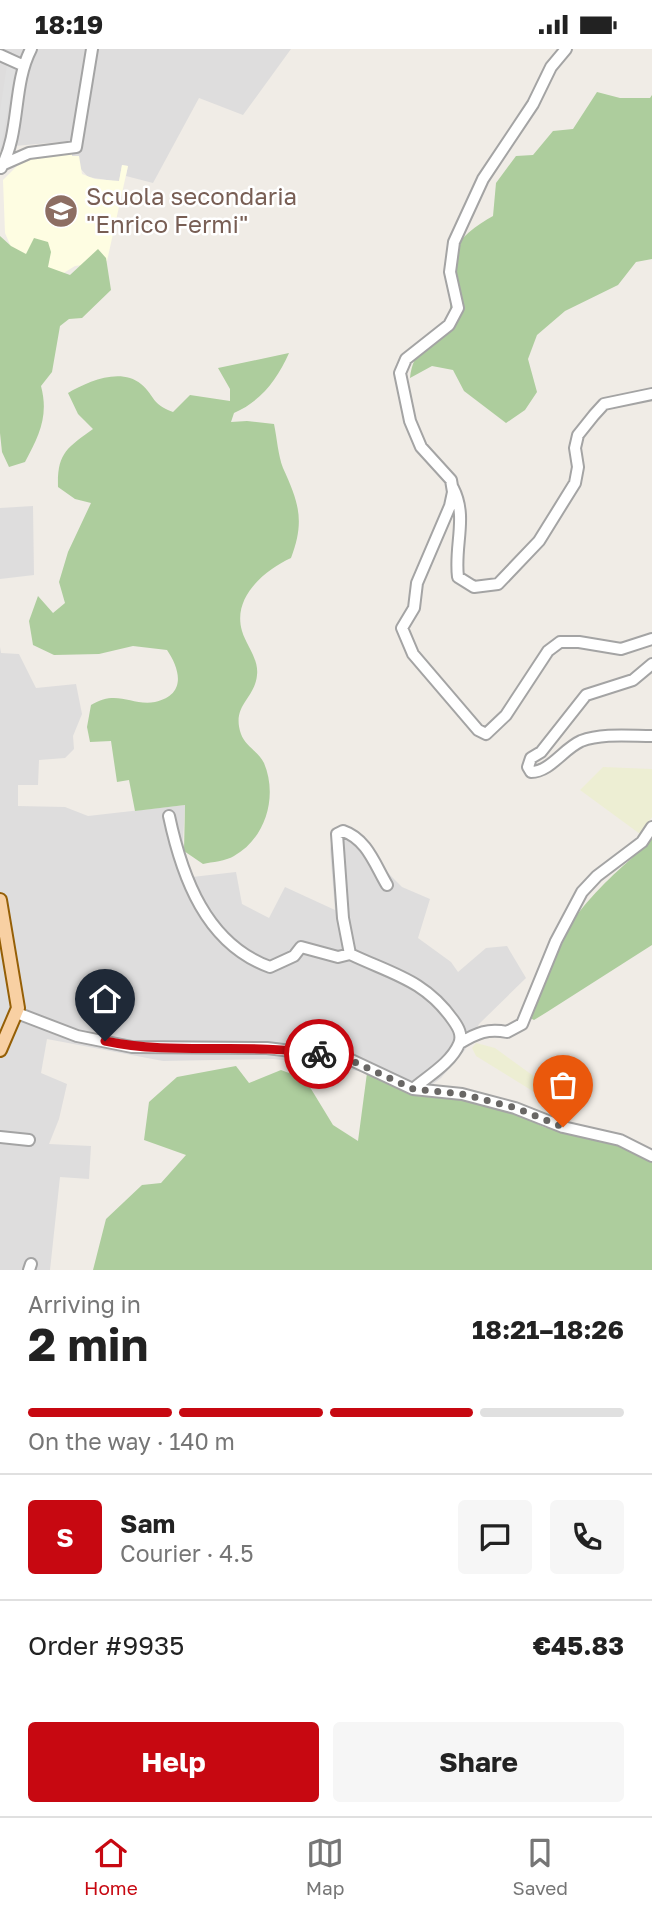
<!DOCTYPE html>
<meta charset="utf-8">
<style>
body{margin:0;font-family:"Golos Text",sans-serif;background:#f6f6f6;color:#222;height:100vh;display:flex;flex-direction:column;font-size:26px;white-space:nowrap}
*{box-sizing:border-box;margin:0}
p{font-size:23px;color:#767676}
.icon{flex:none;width:38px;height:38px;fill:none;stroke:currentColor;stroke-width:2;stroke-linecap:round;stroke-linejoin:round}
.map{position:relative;height:1221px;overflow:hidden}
.drawer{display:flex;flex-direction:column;background:#fff;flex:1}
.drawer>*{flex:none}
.pin{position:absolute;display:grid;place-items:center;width:60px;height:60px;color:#fff;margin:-72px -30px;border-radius:50% 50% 50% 0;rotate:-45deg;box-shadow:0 0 7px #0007}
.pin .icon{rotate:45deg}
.courier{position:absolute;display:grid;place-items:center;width:70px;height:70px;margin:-35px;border:5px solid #c70811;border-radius:50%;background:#fff;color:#222;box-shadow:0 2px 9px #0007}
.head em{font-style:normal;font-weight:700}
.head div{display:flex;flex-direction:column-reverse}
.head{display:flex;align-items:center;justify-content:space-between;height:119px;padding:0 28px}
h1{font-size:46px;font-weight:700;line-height:52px}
.bar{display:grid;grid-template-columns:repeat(4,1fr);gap:10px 7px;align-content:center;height:84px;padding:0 28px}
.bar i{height:9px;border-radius:5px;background:#e0e0e0}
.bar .active{background:#c70811}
.bar p{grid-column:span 4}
.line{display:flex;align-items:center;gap:18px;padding:0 28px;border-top:2px solid #e0e0e0}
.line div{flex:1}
.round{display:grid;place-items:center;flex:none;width:74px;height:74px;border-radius:7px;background:#f6f6f6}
.cta{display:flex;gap:14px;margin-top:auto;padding:14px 28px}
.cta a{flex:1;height:80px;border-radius:7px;background:#c70811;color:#fff;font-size:28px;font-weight:700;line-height:80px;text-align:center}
.cta a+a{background:#f6f6f6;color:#222}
.status{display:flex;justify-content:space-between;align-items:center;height:49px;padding:0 35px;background:#fff;direction:ltr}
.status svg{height:19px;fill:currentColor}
.dock{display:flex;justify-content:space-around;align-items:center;height:98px;border-top:2px solid #e0e0e0;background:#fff;font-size:19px;color:#767676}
.dock a{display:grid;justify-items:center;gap:4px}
.dock .active{color:#c70811}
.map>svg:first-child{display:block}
.residential{fill:#dedddd}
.education{fill:#fefde2}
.farmland{fill:#edeed3}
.forest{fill:#adcd9d}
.parking{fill:#e0e0e0}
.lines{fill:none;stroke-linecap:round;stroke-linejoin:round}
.minor-casing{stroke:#a4a4a4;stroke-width:14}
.major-casing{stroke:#955f06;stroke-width:16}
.minor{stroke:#fff;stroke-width:10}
.major{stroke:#f8d0a3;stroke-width:12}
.done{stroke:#696765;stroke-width:7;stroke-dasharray:0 12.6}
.route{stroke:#c70811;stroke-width:9}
.labels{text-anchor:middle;stroke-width:5;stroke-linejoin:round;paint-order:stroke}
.education-label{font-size:24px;fill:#785e54;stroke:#fff;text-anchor:start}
</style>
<div class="status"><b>18:19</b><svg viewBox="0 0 49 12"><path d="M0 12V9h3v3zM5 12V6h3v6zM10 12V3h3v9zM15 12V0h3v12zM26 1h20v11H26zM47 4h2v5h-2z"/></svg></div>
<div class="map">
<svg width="652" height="1221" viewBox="0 0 652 1221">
<rect width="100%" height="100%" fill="#f0ece6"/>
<path class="residential" d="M0 0H291L243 66 199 49 153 134 126 127 128 117 122 116 119 133 88 128 79 118V107H72V92L3 98 0 103Z
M33 457 34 526 0 530V459Z
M0 598 1 604 19 605 36 639 76 635 82 665 73 687 74 700 65 709 39 711 38 736H18V757L65 758 88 767 185 756 183 793 192 828 236 823 242 855 269 869 285 838 335 861 330 800 334 780 343 775 363 787 383 819 402 838 430 850 418 889 451 913 458 923 486 899 507 897 526 929 479 975 465 1001 441 1029 417 1047 367 1024 324 1015 273 1010 163 1012 47 990 41 1024 67 1035 59 1070 49 1095 91 1097 89 1130 60 1128 50 1221H0Z"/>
<path class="education" d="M51 102H72V107H79L82 125 95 130 119 132 122 116 128 117 107 212 75 217 62 225 14 205 5 184 3 131 21 113 31 107H49Z"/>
<path class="farmland" d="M603 718 652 720V768L640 785 580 741Z
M476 994 495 999 568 1052 560 1059 476 1007 472 999Z"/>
<path class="forest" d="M597 43 620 49H650L652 46V210L636 213 618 236 565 262 537 286 528 310 537 343 525 361 506 374 464 342 453 321 432 317 410 329C413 299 432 295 446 271 454 257 449 244 447 229 444 200 471 179 493 167L496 134 516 107 533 106 553 82 573 80Z
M0 187 11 197 26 205 34 189 48 193 51 203 48 218 70 226 98 200 106 209 111 241 82 269 69 270 60 277 52 323 41 337C49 367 39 387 25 413L9 418 2 403 0 384Z
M289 304C277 331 261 352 234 364L231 373 247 372 274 375C277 389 278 406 283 419 299 454 305 472 291 509 265 521 232 548 242 582 246 596 259 610 257 626 255 650 231 656 241 685 245 697 259 703 264 714 278 747 266 789 234 807 226 812 212 813 203 815L184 802 185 756 135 762 129 731 117 733 111 692 90 693 87 678 91 656C117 640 131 657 155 653 187 646 180 620 167 601L133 597 99 605 54 606 33 596 29 572 38 547 53 564 65 554 59 533 68 503 91 454 75 450 58 438C57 404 67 399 93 380L78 365 68 344C87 333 120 318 141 335 156 348 151 355 173 363L190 346 230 352V340L218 319Z
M652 788V896L547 963 534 971 530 969C551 888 583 850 646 797Z
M236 1017 249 1034 281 1021 305 1030 333 1076 358 1092 367 1024 417 1047 468 1050 509 1061 544 1078 615 1095 652 1113V1221H93L106 1170 142 1136 161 1134 186 1106 144 1091 149 1053 177 1028Z"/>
<path class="parking" d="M7 15 16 17 0 103V61Z"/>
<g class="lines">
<g class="minor-casing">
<path id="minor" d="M566 0 551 18 533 55 483 130 454 193 450 223 458 259 449 276 406 310 400 324 410 372 421 398 451 431 453 443 450 457 417 534 414 559 402 579 413 605 478 681 486 685 506 666 548 602 560 593H579L621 600 652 590
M0 6 22 16
M4 115 29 104 76 98 92 0
M1 119C21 82 12 37 31 0
M453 439C468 468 454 496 458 528L474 538 498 535 539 492 575 434 578 418 575 399 578 386 594 366 604 355 652 345
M652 615 633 631 586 646 541 703 531 709 528 718 531 723C550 723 563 700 581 692 602 684 630 687 652 687
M169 767C182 828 206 895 270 918L294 907 301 898 338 908 350 905
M17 964 77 987 132 998 267 999 347 1009 413 1040C428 1027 451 1014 459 995 463 986 458 978 453 971 425 931 392 925 350 905L343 869 337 785 343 782C367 790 375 816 387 836
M460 994C477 984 488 979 507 983L522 975 556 892 582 843 597 827 642 793 652 778
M413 1040 462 1045 515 1059 563 1078 620 1091 652 1107
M0 1088 29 1091
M29 1221 31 1215"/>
</g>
<g class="major-casing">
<path id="major" d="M0 851 18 959 0 1001"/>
</g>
<use href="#minor" class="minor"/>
<use href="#major" class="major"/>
</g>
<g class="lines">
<path class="done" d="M319 1005 346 1009 413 1040 462 1045 516 1059 563 1078"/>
<path class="route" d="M105 992C175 1007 247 993 319 1005"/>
</g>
<defs>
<g id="school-disc" transform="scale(1.75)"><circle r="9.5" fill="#8d6e63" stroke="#fff"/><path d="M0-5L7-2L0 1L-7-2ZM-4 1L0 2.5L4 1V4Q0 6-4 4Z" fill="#fff"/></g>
</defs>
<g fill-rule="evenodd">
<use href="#school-disc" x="61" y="162"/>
</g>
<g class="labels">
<g class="education-label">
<text x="86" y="156">Scuola secondaria<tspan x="86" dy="28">"Enrico Fermi"</tspan></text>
</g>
</g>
</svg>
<div class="pin" style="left:563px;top:1078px;background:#ea580c"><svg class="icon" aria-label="bag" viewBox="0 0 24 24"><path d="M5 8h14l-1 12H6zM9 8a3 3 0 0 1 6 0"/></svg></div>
<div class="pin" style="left:105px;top:992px;background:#1f2937"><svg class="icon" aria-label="home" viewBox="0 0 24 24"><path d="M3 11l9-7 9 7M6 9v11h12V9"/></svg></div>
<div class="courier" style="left:319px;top:1005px"><svg class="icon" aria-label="bike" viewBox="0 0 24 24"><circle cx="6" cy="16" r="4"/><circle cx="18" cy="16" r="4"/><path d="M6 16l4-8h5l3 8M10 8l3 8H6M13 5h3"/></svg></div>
</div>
<section class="drawer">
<div class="head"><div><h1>2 min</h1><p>Arriving in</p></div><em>18:21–18:26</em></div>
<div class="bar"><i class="active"></i><i class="active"></i><i class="active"></i><i></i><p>On the way · 140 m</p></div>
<div class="line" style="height:126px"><b class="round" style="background:#c70811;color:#fff">S</b><div><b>Sam</b><p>Courier · 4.5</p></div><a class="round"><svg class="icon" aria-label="chat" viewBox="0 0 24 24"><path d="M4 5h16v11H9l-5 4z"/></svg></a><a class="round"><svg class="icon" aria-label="phone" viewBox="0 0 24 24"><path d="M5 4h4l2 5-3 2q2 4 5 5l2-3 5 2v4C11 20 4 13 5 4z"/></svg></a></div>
<div class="line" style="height:91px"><div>Order #9935</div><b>€45.83</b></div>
<div class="cta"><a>Help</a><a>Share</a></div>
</section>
<nav class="dock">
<a class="active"><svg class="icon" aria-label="home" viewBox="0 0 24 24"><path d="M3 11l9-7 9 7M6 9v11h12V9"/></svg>Home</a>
<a><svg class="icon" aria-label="map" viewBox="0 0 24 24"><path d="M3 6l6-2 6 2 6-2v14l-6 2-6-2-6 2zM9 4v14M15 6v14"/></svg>Map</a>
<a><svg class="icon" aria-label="saved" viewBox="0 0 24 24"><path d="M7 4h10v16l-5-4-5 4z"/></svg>Saved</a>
</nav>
